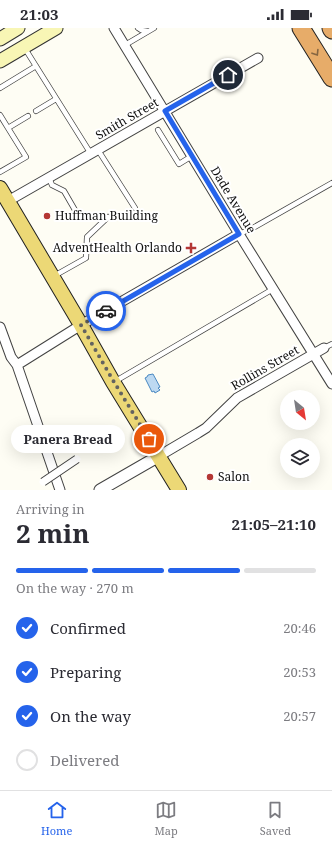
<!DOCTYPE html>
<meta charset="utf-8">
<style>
body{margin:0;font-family:"Noto Serif",serif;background:#f2f2f3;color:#2b2b33;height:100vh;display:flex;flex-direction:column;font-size:15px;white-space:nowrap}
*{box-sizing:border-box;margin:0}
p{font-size:13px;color:#7c7c81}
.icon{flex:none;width:22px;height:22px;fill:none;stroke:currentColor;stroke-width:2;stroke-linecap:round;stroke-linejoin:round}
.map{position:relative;height:462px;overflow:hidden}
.sheet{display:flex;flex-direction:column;background:#fff;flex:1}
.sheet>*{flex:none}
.needle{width:26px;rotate:150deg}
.buttons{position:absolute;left:280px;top:362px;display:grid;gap:8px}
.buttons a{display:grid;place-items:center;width:40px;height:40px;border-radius:50%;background:#fff;box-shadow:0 4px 16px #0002;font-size:20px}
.pin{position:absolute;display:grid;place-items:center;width:34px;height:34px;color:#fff;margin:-17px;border:2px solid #fff;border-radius:50%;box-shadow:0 1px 4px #0007}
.courier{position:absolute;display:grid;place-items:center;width:40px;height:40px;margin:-20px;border:3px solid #2563eb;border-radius:50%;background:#fff;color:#222;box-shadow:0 1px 5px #0007}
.bubble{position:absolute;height:28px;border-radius:14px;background:#fff;box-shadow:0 4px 16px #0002;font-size:13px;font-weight:700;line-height:28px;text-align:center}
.overview em{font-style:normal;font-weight:700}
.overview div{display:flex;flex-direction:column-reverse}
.overview{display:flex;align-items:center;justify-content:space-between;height:68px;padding:0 16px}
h1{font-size:26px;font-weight:700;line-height:30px}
.bar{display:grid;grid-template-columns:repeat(4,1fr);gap:6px 4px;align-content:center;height:48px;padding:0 16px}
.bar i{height:5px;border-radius:3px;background:#e1e1e2}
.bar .on{background:#2563eb}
.bar p{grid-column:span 4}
ol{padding:0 16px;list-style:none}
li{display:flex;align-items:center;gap:12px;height:44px}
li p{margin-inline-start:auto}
li .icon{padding:4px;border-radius:50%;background:#2563eb;color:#fff;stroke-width:4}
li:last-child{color:#7c7c81}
li i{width:22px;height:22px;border:2px solid #e1e1e2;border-radius:50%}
.status{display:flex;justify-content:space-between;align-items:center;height:28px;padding:0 20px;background:#fff;direction:ltr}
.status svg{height:11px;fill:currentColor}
.dock{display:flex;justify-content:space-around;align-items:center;height:56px;border-top:1px solid #e1e1e2;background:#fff;font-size:11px;color:#7c7c81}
.dock a{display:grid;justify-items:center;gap:2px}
.dock .on{color:#2563eb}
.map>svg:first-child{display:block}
.water{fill:#bdd9f1;stroke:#4a89c2}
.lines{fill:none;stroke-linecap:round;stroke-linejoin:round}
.service-casing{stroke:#434343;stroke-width:6}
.minor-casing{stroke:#434343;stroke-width:11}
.tertiary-casing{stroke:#434343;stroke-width:13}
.secondary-casing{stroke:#323232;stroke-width:15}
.primary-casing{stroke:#212121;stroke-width:16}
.motorway-casing{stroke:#212121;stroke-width:19}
.service{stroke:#fff;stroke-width:4.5}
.minor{stroke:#fff;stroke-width:9}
.tertiary{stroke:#fff;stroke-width:11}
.secondary{stroke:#f8f6b5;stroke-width:13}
.primary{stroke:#ecd876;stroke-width:14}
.motorway{stroke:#e7ac69;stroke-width:17}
.pedestrian-bridge-casing{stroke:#434343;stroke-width:9;stroke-linecap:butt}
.pedestrian-bridge{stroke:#fff;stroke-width:7}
.oneway{stroke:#866641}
.done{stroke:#636360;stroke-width:4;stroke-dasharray:0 7.2}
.route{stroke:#2563eb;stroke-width:5}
.poi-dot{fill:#b43734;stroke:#fff;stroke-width:1.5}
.labels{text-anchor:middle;stroke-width:4;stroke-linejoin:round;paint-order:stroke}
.street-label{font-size:12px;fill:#101010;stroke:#fff}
.poi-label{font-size:12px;fill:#101010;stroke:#fff;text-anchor:start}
</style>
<div class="status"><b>21:03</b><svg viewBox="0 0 49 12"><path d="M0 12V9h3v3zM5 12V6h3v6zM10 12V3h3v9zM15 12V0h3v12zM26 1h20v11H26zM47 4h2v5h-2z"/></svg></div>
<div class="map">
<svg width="332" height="462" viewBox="0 0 332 462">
<rect width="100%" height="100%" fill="#fefdf4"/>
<path class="water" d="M153 346 160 359 158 360 160 362 155 365 154 363 152 364 145 350 147 349 148 347Z"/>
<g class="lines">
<g class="service-casing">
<path id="service" d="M138 0 141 2 148 3
M125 17 154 0
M24 19 91 126
M0 60 36 38
M36 83 56 71
M0 87 8 100
M158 102 179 136 192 128
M98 122 135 180
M0 144 26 129 8 100 28 88
M49 150 52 157 64 163 79 189
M239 206 251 201 332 155
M54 248 86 230 87 209 108 189
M324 320 332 316
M114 354 273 261"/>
</g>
<g class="minor-casing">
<path id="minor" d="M114 0 239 206 332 356
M8 173 258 30
M0 299 11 329 17 337 60 462
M17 337 81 297 239 206
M159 428 198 405 206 400 237 370 324 320"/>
</g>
<g class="tertiary-casing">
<path id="tertiary" d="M100 462 159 428"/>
</g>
<g class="secondary-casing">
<path id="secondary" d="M0 11 18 0
M0 33 56 0"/>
</g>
<g class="primary-casing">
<path id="primary" d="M0 160 81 297 113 354 179 462"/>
</g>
<g class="motorway-casing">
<path id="motorway" d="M301 0 332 50
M331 0 332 2"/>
</g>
<use href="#service" class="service"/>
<use href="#minor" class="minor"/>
<use href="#tertiary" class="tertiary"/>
<use href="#secondary" class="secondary"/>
<use href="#primary" class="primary"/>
<use href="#motorway" class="motorway"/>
<g class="pedestrian-bridge-casing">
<path id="pedestrian-bridge" d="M43 454 77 431"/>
</g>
<use href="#pedestrian-bridge" class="pedestrian-bridge"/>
</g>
<defs><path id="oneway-chevron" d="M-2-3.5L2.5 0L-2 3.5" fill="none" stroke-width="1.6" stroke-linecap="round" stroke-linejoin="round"/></defs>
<use class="oneway" href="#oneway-chevron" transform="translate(316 25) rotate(58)"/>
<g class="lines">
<path class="done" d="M106 283 81 297 114 354 149 411"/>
<path class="route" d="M106 283 239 206 165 83 228 47"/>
</g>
<g class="poi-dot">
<circle cx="47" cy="188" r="4"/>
<path d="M189 214h4v4h4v4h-4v4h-4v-4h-4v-4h4z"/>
<circle cx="210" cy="449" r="4"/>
</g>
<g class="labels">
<g class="street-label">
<text transform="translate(127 91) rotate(-30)" y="4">Smith Street</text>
<text transform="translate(233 172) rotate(59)" y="4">Dade Avenue</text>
<text transform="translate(265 340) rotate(-30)" y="4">Rollins Street</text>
</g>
<g class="poi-label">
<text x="55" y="192">Huffman Building</text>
<text x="182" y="224" text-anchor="end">AdventHealth Orlando</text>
<text x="218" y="453">Salon</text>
</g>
</g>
</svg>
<div class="buttons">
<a><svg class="needle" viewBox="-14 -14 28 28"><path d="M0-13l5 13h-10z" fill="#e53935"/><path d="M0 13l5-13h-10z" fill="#7c7c81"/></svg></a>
<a><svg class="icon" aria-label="layers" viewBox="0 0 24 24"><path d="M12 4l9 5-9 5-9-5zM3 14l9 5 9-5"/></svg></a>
</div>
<div class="pin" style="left:149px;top:411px;background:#ea580c"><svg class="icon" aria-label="bag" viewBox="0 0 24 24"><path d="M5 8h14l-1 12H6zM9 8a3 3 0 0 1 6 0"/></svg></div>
<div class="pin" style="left:228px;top:47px;background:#1f2937"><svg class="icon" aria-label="home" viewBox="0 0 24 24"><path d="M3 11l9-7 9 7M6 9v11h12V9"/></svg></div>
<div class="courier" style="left:106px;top:283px"><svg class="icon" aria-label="car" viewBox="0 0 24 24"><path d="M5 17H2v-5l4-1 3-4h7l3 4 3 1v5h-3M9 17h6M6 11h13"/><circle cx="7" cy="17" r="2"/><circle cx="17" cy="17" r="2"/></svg></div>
<div class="bubble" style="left:11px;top:397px;width:114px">Panera Bread</div>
</div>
<section class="sheet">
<div class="overview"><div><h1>2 min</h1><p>Arriving in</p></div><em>21:05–21:10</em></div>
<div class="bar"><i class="on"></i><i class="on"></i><i class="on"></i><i></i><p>On the way · 270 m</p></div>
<ol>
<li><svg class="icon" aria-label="check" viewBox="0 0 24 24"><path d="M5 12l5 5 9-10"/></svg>Confirmed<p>20:46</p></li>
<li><svg class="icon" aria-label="check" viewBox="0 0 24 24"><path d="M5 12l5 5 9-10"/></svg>Preparing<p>20:53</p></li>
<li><svg class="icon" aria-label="check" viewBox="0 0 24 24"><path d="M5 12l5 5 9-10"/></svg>On the way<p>20:57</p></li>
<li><i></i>Delivered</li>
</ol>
</section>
<nav class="dock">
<a class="on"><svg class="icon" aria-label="home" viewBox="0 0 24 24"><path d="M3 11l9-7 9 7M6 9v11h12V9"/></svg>Home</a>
<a><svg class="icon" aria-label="map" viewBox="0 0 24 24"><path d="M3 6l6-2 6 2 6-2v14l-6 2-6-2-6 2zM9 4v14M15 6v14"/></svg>Map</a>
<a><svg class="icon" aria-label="saved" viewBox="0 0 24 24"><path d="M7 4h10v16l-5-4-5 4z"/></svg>Saved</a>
</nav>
